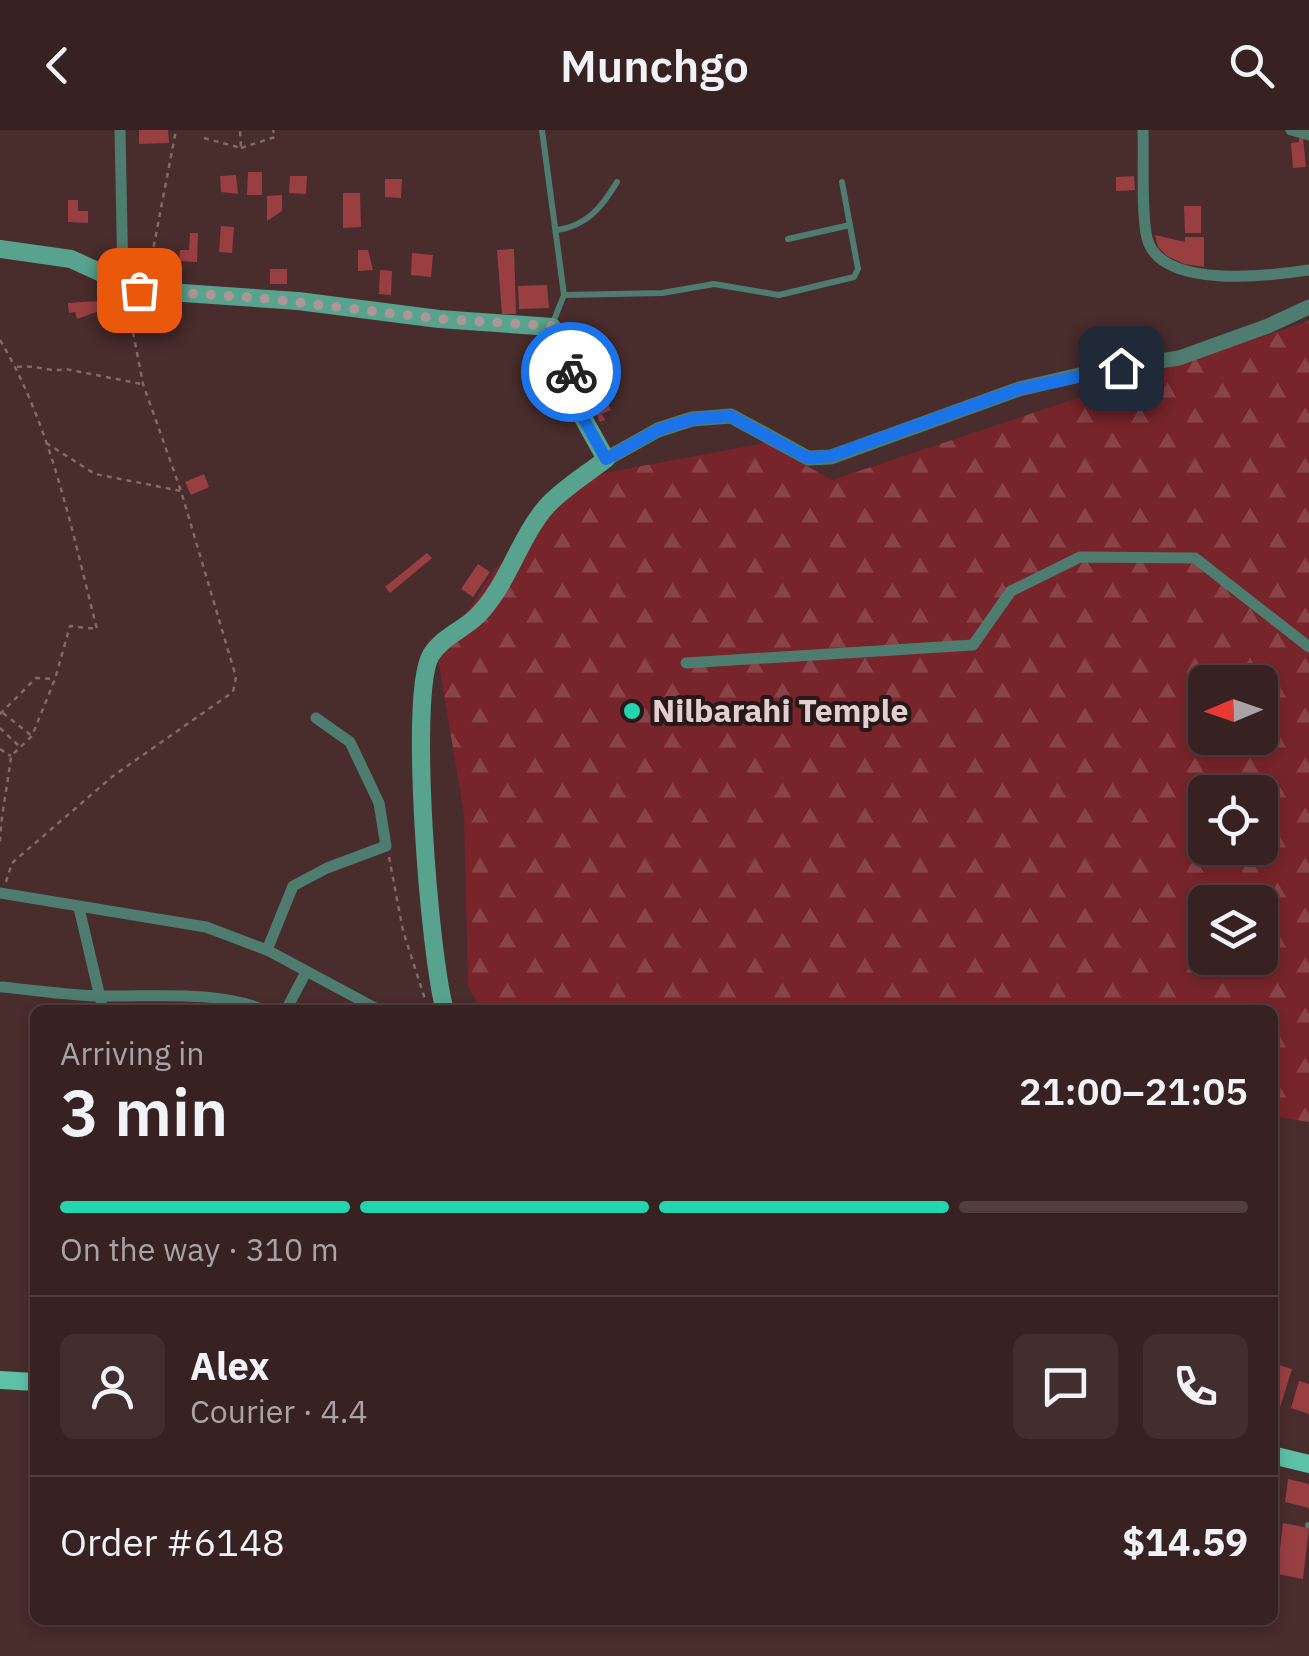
<!DOCTYPE html>
<meta charset="utf-8">
<style>
body{margin:0;font-family:"IBM Plex Sans",sans-serif;background:#422e2e;color:#f1f3f6;height:100vh;display:flex;flex-direction:column;font-size:38px;white-space:nowrap}
*{box-sizing:border-box;margin:0}
p{font-size:32px;color:#aaa3a5}
.icon{flex:none;width:55px;height:55px;fill:none;stroke:currentColor;stroke-width:2;stroke-linecap:round;stroke-linejoin:round}
.map{position:relative;flex:1;overflow:hidden}
.panel{position:absolute;left:30px;top:875px;width:1248px;height:620px;display:flex;flex-direction:column;background:#372121;border-radius:15px;box-shadow:0 5px 15px #0003,0 0 0 2px #513e3f}
.panel>*{flex:none}
.needle{width:65px;rotate:268deg}
.fabs{position:absolute;left:1188px;top:535px;display:grid;gap:20px}
.fabs a{display:grid;place-items:center;width:90px;height:90px;border-radius:15px;background:#372121;box-shadow:0 5px 15px #0003,0 0 0 2px #513e3f;font-size:50px}
.pin{position:absolute;display:grid;place-items:center;width:85px;height:85px;color:#fff;margin:-42px;border-radius:20px;box-shadow:0 5px 15px #0006}
.courier{position:absolute;display:grid;place-items:center;width:100px;height:100px;margin:-50px;border:8px solid #1a73e8;border-radius:50%;background:#fff;color:#222;box-shadow:0 2px 12px #0007}
.summary em{font-style:normal;font-weight:600}
.summary div{display:flex;flex-direction:column-reverse}
.summary{display:flex;align-items:center;justify-content:space-between;height:170px;padding:0 30px}
h1{font-size:65px;font-weight:600;line-height:75px}
.bar{display:grid;grid-template-columns:repeat(4,1fr);gap:15px 10px;align-content:center;height:120px;padding:0 30px}
.bar i{height:12px;border-radius:8px;background:#513e3f}
.bar .current{background:#23d5af}
.bar p{grid-column:span 4}
.line{display:flex;align-items:center;gap:25px;padding:0 30px;border-top:2px solid #513e3f}
.line div{flex:1}
.round{display:grid;place-items:center;flex:none;width:105px;height:105px;border-radius:15px;background:#422e2e}
header{display:flex;justify-content:space-between;align-items:center;height:130px;padding:0 30px;background:#372121;font-size:45px;font-weight:600}
.map>svg:first-child{display:block}
.forest{fill:url(#forest-firs);fill-rule:evenodd}
.building{fill:#993f42}
.lines{fill:none;stroke-linecap:round;stroke-linejoin:round}
.path{stroke:#826868;stroke-width:2.5;stroke-dasharray:5 5;stroke-linecap:butt}
.service{stroke:#4e7c6e;stroke-width:6}
.minor{stroke:#4e7c6e;stroke-width:11}
.tertiary{stroke:#4e7c6e;stroke-width:15}
.secondary{stroke:#57a38d;stroke-width:18}
.primary{stroke:#5dc1a5;stroke-width:18}
.done{stroke:#ad9696;stroke-width:10;stroke-dasharray:0 18}
.route{stroke:#1a73e8;stroke-width:12}
.poi-dot{fill:#23d5af;stroke:#261918;stroke-width:4}
.labels{text-anchor:middle;stroke-width:8;stroke-linejoin:round;paint-order:stroke}
.poi-label{font-size:32px;font-weight:bold;fill:#e3cfcf;stroke:#261918;text-anchor:start}
</style>
<header><svg class="icon" aria-label="back" viewBox="0 0 24 24"><path d="M15 5l-7 7 7 7"/></svg>Munchgo<svg class="icon" aria-label="search" viewBox="0 0 24 24"><circle cx="10" cy="10" r="6"/><path d="M15 15l6 6"/></svg></header>
<div class="map">
<svg width="1309" height="1526" viewBox="0 0 1309 1526">
<defs>
<pattern id="forest-firs" width="22" height="20" patternUnits="userSpaceOnUse" patternTransform="scale(2.5)"><rect width="22" height="20" fill="#77252a"/><path d="M5 1l3.5 6h-7zM16 11l3.5 6h-7z" fill="#8a4448"/></pattern>
</defs>
<rect width="100%" height="100%" fill="#492c2c"/>
<path class="forest" d="M1309 191V992L1273 986 1272 880H730L722 875 719 880H481L468 856 464 684 438 528 492 443 583 347 765 313 832 350ZM1205 552H1260V608H1205ZM1205 662H1260V718H1205ZM1205 772H1260V828H1205Z"/>
<path class="building" d="M139 0H168L169 13 139 14Z
M1303 7 1306 37 1293 38 1291 13 1299 12V8Z
M248 42H262V65H247Z
M236 45 238 64 221 62 220 46Z
M290 46H307L306 64 289 63Z
M1134 46 1135 60 1116 61V47Z
M385 49H402L401 68 385 67Z
M343 63H360L361 97 343 98Z
M282 65V81L267 91V66Z
M68 70H78V81H88V93L68 92Z
M1184 76H1201V103H1185Z
M221 96 234 97 232 123 219 122Z
M190 103H198L197 132 179 131 180 120H189Z
M1155 105 1185 112V107H1204V137L1184 134 1167 126 1158 117Z
M514 119 516 184H502L497 120Z
M358 120H368L373 140 358 141Z
M412 123 433 125 431 147 411 145Z
M270 139H287V154H270Z
M380 140 392 141 391 165 379 164Z
M547 155 549 178 519 179 518 156Z
M98 171 99 181 77 189 75 182 69 183 68 173Z
M597 251 611 280 602 284 605 290 600 292 584 258Z
M204 344 209 357 191 365 185 352Z
M427 423 432 428 390 463 385 457Z
M478 434 490 442 473 467 461 459Z
M1272 1233 1292 1239 1273 1300 1272 1299Z
M1299 1251 1309 1254V1284L1291 1278Z
M1288 1349 1309 1354V1378L1285 1372Z
M1283 1393 1309 1398 1303 1449 1277 1444Z"/>
<g class="lines">
<path class="path" d="M204 8 241 18 240 0
M241 18 275 7 273 0
M144 145 154 115 176 0
M0 210C52 297 72 402 97 499L70 496 55 549 32 606 11 626C8 655 1 682 0 712
M17 237C34 234 50 243 65 239L142 254
M46 313 95 344 181 361
M3 583 32 606
M0 584 36 548 54 549
M0 598 20 617
M0 619 11 626
M389 727 403 801 425 869
M6 752 12 733 113 646 233 562 236 547 181 361 143 254 127 171"/>
<path class="service" d="M542 0 564 165 552 195
M557 100C587 96 602 77 617 52
M788 109 850 95
M564 165 662 163 714 154 779 165 854 147 858 139 842 52
M1308 1395H1309"/>
<path class="minor" d="M120 0 123 151
M1143 0C1144 28 1141 83 1147 108 1160 160 1270 146 1309 140
M1291 0 1309 5
M686 533 973 515 1011 461 1080 427 1195 428 1309 517
M0 763 206 797 267 820 379 880
M79 778 103 880
M267 820 293 756 327 738 386 716 379 673 350 612 316 588
M2 857C35 860 69 866 103 866 152 867 218 860 264 880
M286 880 306 842"/>
<path class="tertiary" d="M606 329 658 300 692 289 731 286 808 328 831 327 1019 259 1092 242 1179 228 1268 196 1309 177"/>
<path class="secondary" d="M0 119 71 129 139 160 298 171 439 189 552 197 567 219 582 286 606 329C587 344 562 359 546 377 518 410 508 455 477 486 463 500 442 507 431 525 408 563 430 832 445 880"/>
<path class="primary" d="M0 1250 35 1252
M1272 1325 1309 1334"/>
</g>
<g class="lines">
<path class="done" d="M139 160 259 168 440 189 552 196 567 220 571 242"/>
<path class="route" d="M571 242 582 286 606 329 658 300 692 289 730 286 808 328 831 326 1019 259 1121 238"/>
</g>
<circle class="poi-dot" cx="632" cy="581" r="10"/>
<g class="labels">
<g class="poi-label">
<text x="652" y="592">Nilbarahi Temple</text>
</g>
</g>
</svg>
<div class="fabs">
<a><svg class="needle" viewBox="-14 -14 28 28"><path d="M0-13l5 13h-10z" fill="#e53935"/><path d="M0 13l5-13h-10z" fill="#aaa3a5"/></svg></a>
<a><svg class="icon" aria-label="locate" viewBox="0 0 24 24"><circle cx="12" cy="12" r="6"/><path d="M12 2v4M12 18v4M2 12h4M18 12h4"/></svg></a>
<a><svg class="icon" aria-label="layers" viewBox="0 0 24 24"><path d="M12 4l9 5-9 5-9-5zM3 14l9 5 9-5"/></svg></a>
</div>
<div class="pin" style="left:139px;top:160px;background:#ea580c"><svg class="icon" aria-label="bag" viewBox="0 0 24 24"><path d="M5 8h14l-1 12H6zM9 8a3 3 0 0 1 6 0"/></svg></div>
<div class="pin" style="left:1121px;top:238px;background:#1f2937"><svg class="icon" aria-label="home" viewBox="0 0 24 24"><path d="M3 11l9-7 9 7M6 9v11h12V9"/></svg></div>
<div class="courier" style="left:571px;top:242px"><svg class="icon" aria-label="bike" viewBox="0 0 24 24"><circle cx="6" cy="16" r="4"/><circle cx="18" cy="16" r="4"/><path d="M6 16l4-8h5l3 8M10 8l3 8H6M13 5h3"/></svg></div>
<section class="panel">
<div class="summary"><div><h1>3 min</h1><p>Arriving in</p></div><em>21:00–21:05</em></div>
<div class="bar"><i class="current"></i><i class="current"></i><i class="current"></i><i></i><p>On the way · 310 m</p></div>
<div class="line" style="height:180px"><a class="round"><svg class="icon" aria-label="person" viewBox="0 0 24 24"><circle cx="12" cy="8" r="4"/><path d="M4 21q1-7 8-7t8 7"/></svg></a><div><b>Alex</b><p>Courier · 4.4</p></div><a class="round"><svg class="icon" aria-label="chat" viewBox="0 0 24 24"><path d="M4 5h16v11H9l-5 4z"/></svg></a><a class="round"><svg class="icon" aria-label="phone" viewBox="0 0 24 24"><path d="M5 4h4l2 5-3 2q2 4 5 5l2-3 5 2v4C11 20 4 13 5 4z"/></svg></a></div>
<div class="line" style="height:130px"><div>Order #6148</div><b>$14.59</b></div>
</section>
</div>
